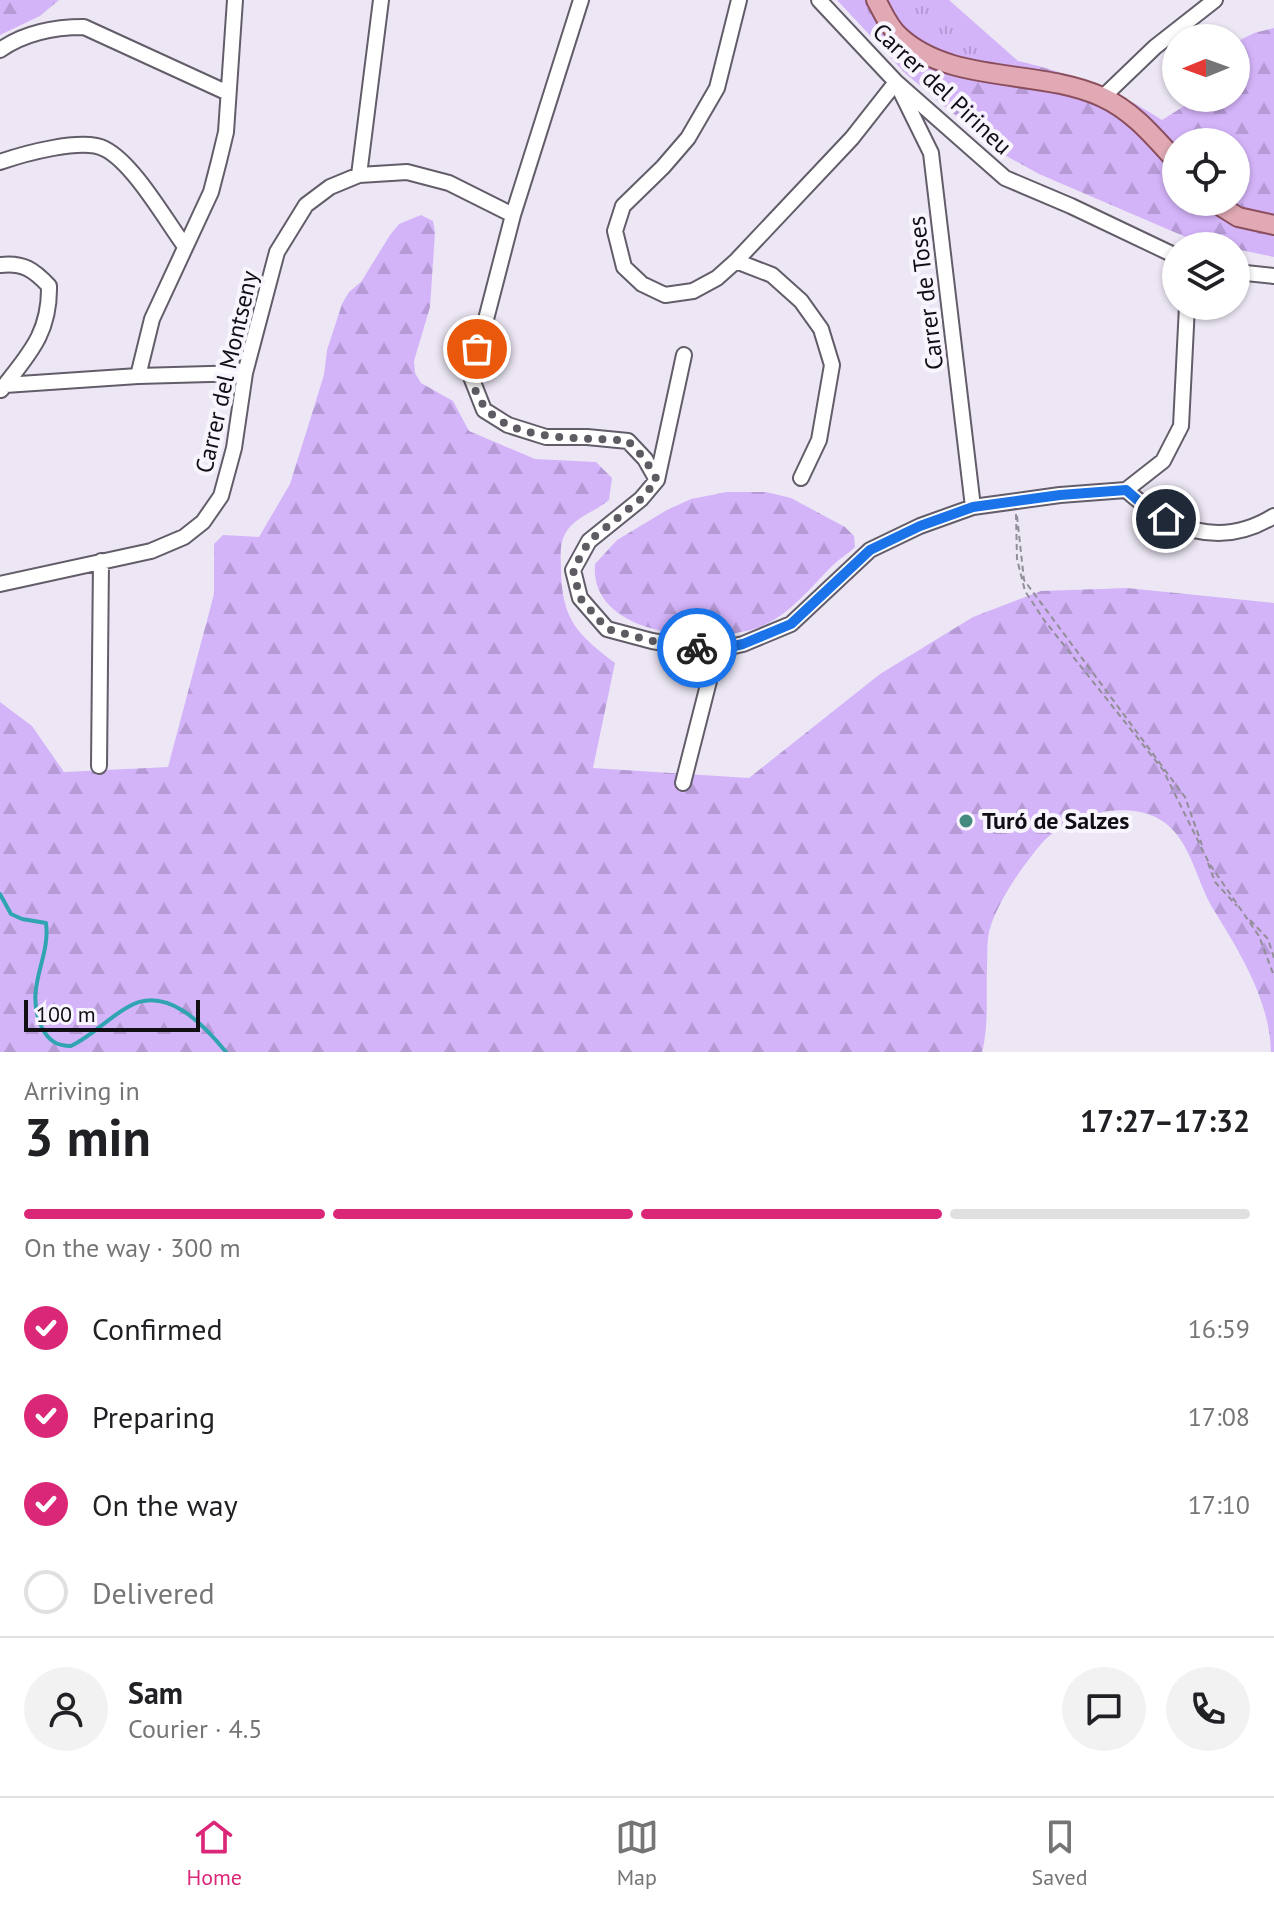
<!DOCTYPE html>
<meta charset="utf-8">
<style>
body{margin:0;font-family:"PT Sans",sans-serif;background:#f2f2f2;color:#202124;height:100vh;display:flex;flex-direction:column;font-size:30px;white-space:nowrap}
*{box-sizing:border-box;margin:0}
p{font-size:26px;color:#757577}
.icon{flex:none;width:44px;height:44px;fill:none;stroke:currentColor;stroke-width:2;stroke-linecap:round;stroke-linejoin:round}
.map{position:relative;height:1052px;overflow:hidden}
.drawer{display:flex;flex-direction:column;background:#fff;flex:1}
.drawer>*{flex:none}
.needle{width:52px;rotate:269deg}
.fabs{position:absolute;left:1162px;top:24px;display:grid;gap:16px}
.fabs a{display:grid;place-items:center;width:88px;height:88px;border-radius:50%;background:#fff;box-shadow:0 2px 6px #0004;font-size:40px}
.scale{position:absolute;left:24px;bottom:20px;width:176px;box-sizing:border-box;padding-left:8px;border:4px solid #110f14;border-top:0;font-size:22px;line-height:28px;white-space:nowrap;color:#110f14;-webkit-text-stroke:6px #f9f5fe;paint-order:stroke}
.pin{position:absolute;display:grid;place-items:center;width:68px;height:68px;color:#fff;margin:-34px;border:4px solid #fff;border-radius:50%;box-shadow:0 2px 8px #0007}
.courier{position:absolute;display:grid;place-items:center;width:80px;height:80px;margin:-40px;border:6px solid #1a73e8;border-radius:50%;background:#fff;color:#222;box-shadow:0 2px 10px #0007}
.overview em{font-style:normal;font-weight:700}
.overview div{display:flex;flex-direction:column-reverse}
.overview{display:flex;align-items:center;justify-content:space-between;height:136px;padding:0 24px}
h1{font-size:52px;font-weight:700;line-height:60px}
.bar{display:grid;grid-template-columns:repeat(4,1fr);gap:12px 8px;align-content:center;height:96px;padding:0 24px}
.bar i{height:10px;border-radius:6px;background:#e0e0e0}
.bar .selected{background:#db2777}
.bar p{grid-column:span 4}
.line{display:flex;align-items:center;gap:20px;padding:0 24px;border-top:2px solid #e0e0e0}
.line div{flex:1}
.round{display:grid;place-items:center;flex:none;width:84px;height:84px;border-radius:42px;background:#f2f2f2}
ol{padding:0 24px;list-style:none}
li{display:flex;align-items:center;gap:24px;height:88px}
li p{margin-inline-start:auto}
li .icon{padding:8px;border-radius:50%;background:#db2777;color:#fff;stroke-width:4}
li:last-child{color:#757577}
li i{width:44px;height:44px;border:4px solid #e0e0e0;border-radius:50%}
.menu{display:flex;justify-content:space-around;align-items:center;height:112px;border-top:2px solid #e0e0e0;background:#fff;font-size:22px;color:#757577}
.menu a{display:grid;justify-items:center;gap:4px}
.menu .selected{color:#db2777}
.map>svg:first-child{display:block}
.grass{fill:url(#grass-tufts)}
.forest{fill:url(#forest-firs);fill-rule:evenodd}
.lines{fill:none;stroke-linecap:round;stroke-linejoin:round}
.stream{stroke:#30a5b1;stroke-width:4}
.minor-casing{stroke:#625d69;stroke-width:18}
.major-casing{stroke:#8a4e5c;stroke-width:22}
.path{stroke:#928e98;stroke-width:2;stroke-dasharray:6 4;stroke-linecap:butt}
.minor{stroke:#fff;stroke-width:14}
.major{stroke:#e0a9b4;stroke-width:18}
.done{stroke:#5e5b63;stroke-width:8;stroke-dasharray:0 14.4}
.route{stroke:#1a73e8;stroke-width:10}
.poi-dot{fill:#458a7f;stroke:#f9f5fe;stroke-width:3}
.labels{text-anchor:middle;stroke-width:8;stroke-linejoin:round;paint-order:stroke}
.street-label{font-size:24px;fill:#110f14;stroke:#f9f5fe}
.poi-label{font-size:24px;font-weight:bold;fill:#110f14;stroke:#f9f5fe;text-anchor:start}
</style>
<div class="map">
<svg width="1274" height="1052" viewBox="0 0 1274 1052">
<defs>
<pattern id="grass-tufts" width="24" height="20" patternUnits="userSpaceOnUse" patternTransform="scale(2)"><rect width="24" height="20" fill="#d4b4f9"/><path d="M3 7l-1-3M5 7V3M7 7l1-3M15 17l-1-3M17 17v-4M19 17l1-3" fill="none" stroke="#b59ad5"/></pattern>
<pattern id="forest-firs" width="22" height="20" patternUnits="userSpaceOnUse" patternTransform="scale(2)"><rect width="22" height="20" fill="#d4b4f9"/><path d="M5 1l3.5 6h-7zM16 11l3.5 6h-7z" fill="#b59ad5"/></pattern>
</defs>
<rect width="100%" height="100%" fill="#ede7f5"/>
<path class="grass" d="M837 0H949L1018 61 990 82H961L933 96 906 74Z"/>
<path class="forest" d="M0 0H59L40 16 0 35Z
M1274 28V257L1236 249V246L1195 241 1039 174 1001 153 933 97 961 82H991L1018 61C1070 73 1118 91 1162 120L1197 98H1236V42L1254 33ZM1176 142H1236V202H1176Z
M421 215 433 221 435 233 430 307 414 361 415 373 421 383 453 401 469 431 535 459 596 462 612 478 609 500C595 512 574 517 565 534 559 545 561 559 561 571 562 620 578 635 615 663L593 768 749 778 880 674 973 617 1041 591 1127 588 1274 603V1052H1271C1270 1002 1241 954 1215 912 1198 886 1193 849 1170 827 1138 796 1070 812 1042 843 1023 865 1001 897 991 925 986 939 988 953 987 967 986 994 989 1026 982 1052H0V702L32 726 64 772 168 767 214 594V544L223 535 259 537 290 484 324 375 327 350 342 304 349 292 361 282 390 235 399 224Z
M727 492H766L791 498 845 527 854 536 855 547C848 554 839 559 832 566 810 588 788 617 757 628 708 645 589 636 595 564L617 540 667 510 691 499Z"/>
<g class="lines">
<path class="stream" d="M0 894 11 914 22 919 46 923C51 959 23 988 42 1028 49 1041 57 1046 71 1046 92 1036 108 1018 128 1007 166 984 204 1025 226 1052"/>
<g class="minor-casing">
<path id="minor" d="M581 0 513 215 471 377 484 410 508 425 546 437H587L628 441 645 459 657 480 641 499 589 541 573 570 580 598 607 629 652 641 712 651 743 644 791 624 870 550 920 526 973 507 1060 495 1126 490 1163 461 1181 426 1187 306
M739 0 717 88 688 138 663 167 623 206 615 231 624 267 642 284 665 295 693 291 717 278 736 261 852 138 896 82 931 153 973 507
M819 0 896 82 1005 178 1071 206 1176 256
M0 50C24 33 56 27 84 27L228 93
M1103 97 1155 47 1215 0
M0 162C23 154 83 137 105 149 133 163 165 219 184 245
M359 175 381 0
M736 261 772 275 801 301 821 329 832 365 819 440 801 478
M0 265C23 262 34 270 49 286 50 334 28 355 1 390
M1236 272 1274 276
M138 376 152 319 211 192 219 161 226 132 235 0
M5 385 138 376 245 373
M657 480 684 355
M1126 490C1170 529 1219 550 1274 516
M0 584 151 551 184 537 203 522 221 496 234 448 245 373 277 252 306 205 330 187 359 175 407 172 449 183 513 215
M99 766 101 561
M683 783 709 681 712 651"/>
</g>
<g class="major-casing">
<path id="major" d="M876 0C883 12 888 26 899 36 951 85 1039 68 1102 97 1133 111 1154 137 1176 161
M1214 202 1238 217 1274 225"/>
</g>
<path class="path" d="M1016 514 1017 559 1025 591 1044 620 1163 770 1209 863 1259 936 1274 976
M1017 516 1024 580 1185 797 1202 845
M1208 863 1215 882 1237 906
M1250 920 1268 939 1274 958"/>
<use href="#minor" class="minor"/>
<use href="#major" class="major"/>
</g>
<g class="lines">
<path class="done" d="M477 349C475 358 470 370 472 379 487 448 574 435 628 441L645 459 657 480 641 499 589 541 573 570 580 598 607 629 652 641 697 648"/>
<path class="route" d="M697 648 712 651 743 644 791 624 870 550 920 526 973 507 1060 495 1126 490 1148 509 1166 519"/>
</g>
<circle class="poi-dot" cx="966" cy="821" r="8"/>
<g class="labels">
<g class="street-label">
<text transform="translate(942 89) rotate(43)" y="8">Carrer del Pirineu</text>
<text transform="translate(926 293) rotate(-97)" y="8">Carrer de Toses</text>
<text transform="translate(227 372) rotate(-77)" y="8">Carrer del Montseny</text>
</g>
<g class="poi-label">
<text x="982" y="829">Turó de Salzes</text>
</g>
</g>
</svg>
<div class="fabs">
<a><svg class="needle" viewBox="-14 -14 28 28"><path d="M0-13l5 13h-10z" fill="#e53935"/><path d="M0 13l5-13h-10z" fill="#757577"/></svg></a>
<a><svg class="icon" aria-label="locate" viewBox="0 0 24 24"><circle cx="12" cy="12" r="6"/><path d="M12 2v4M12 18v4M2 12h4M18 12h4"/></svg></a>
<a><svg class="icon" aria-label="layers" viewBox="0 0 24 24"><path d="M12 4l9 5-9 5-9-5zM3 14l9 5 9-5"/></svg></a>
</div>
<div class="scale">100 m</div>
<div class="pin" style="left:477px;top:349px;background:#ea580c"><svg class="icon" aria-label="bag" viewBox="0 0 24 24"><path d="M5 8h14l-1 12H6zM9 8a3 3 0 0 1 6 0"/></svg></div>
<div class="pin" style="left:1166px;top:519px;background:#1f2937"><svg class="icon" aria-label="home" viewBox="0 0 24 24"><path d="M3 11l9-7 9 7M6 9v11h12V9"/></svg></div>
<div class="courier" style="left:697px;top:648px"><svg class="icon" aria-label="bike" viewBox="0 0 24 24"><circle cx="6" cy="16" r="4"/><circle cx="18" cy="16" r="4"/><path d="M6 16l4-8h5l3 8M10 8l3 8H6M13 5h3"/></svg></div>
</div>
<section class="drawer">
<div class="overview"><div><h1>3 min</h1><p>Arriving in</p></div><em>17:27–17:32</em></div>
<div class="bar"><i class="selected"></i><i class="selected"></i><i class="selected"></i><i></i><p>On the way · 300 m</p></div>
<ol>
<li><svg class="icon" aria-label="check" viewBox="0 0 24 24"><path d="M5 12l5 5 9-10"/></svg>Confirmed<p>16:59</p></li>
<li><svg class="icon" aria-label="check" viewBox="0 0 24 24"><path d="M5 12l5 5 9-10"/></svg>Preparing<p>17:08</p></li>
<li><svg class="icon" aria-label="check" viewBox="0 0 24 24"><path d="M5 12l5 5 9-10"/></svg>On the way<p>17:10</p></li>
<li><i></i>Delivered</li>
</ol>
<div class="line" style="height:144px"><a class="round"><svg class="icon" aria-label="person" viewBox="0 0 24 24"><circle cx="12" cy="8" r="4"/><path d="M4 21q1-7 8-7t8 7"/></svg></a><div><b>Sam</b><p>Courier · 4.5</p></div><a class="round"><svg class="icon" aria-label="chat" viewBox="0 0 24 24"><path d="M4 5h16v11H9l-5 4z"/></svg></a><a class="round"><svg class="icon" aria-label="phone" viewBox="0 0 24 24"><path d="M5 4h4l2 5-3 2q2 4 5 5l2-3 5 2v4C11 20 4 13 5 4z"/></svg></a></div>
</section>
<nav class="menu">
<a class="selected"><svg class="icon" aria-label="home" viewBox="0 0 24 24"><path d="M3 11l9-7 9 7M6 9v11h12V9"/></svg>Home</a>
<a><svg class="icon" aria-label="map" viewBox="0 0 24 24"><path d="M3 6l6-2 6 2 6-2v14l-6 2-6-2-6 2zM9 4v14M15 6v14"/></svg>Map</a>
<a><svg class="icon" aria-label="saved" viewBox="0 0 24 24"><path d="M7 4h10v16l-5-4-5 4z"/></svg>Saved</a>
</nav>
